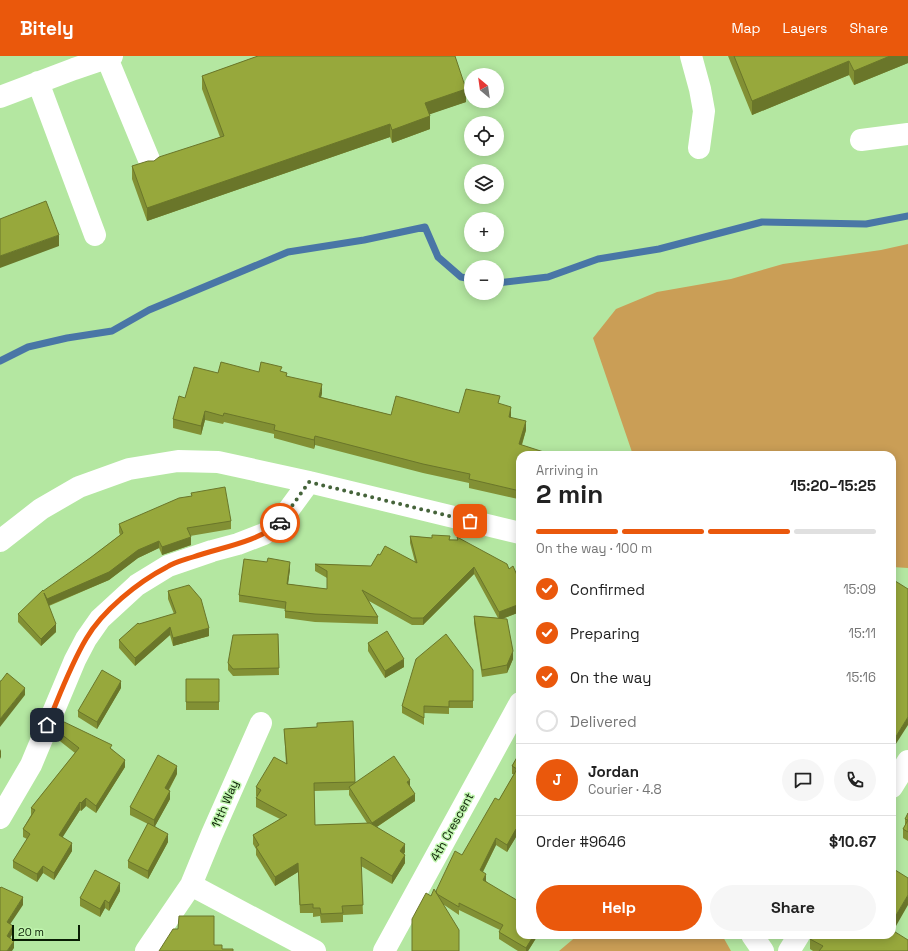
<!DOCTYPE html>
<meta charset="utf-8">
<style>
body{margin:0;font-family:"Space Grotesk",sans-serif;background:#f6f6f6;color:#222;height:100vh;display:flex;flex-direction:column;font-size:15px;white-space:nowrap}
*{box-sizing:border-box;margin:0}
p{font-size:13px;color:#767676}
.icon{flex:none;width:22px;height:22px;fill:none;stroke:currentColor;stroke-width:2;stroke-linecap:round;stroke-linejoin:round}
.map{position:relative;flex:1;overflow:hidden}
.side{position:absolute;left:516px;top:395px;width:380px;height:488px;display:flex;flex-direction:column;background:#fff;border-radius:12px;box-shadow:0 2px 10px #0003}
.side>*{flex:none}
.needle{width:26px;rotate:331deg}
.controls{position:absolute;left:464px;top:12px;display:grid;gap:8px}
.controls a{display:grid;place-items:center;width:40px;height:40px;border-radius:50%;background:#fff;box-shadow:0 2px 10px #0003;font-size:20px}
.scale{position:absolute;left:12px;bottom:10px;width:68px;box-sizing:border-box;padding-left:4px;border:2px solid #091c03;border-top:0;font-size:11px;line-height:14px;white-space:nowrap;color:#091c03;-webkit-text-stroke:3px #c0f5ae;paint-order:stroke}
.pin{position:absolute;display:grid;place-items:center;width:34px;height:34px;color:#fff;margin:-17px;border-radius:8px;box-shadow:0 2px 6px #0006}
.courier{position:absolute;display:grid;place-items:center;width:40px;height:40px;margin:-20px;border:3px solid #ea580c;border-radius:50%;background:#fff;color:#222;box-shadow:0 1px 5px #0007}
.head em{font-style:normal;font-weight:600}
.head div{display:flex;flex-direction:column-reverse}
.head{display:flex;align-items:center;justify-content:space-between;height:68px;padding:0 20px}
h1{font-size:26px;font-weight:600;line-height:30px}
.bar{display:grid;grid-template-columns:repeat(4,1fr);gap:6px 4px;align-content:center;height:48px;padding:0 20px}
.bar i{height:5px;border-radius:3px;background:#e0e0e0}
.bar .active{background:#ea580c}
.bar p{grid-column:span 4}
.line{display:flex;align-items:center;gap:10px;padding:0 20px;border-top:1px solid #e0e0e0}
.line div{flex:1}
.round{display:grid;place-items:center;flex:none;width:42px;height:42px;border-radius:21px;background:#f6f6f6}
ol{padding:0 20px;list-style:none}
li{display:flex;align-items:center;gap:12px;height:44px}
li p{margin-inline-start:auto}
li .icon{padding:4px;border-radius:50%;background:#ea580c;color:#fff;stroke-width:4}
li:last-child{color:#767676}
li i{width:22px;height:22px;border:2px solid #e0e0e0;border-radius:50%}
.button{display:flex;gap:8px;margin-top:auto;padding:8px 20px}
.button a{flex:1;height:46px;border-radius:24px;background:#ea580c;color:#fff;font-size:16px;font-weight:600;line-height:46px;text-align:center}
.button a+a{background:#f6f6f6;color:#222}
header{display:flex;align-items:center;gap:24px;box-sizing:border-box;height:56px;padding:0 20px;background:#ea580c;color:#fff}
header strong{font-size:19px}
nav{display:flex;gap:22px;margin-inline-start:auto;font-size:14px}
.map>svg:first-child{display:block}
.green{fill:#ca9e56}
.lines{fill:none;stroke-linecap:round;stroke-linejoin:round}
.stream{stroke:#4976a6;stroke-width:7}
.minor{stroke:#fff;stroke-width:22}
.wall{fill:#829034;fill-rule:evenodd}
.shaded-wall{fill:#6a762a}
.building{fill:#97a83c;stroke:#6a762a}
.done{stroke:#45633a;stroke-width:4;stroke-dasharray:0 7.2}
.route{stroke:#ea580c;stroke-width:5}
.labels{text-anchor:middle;stroke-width:3;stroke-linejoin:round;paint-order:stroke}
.street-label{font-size:12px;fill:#091c03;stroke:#c0f5ae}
</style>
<header>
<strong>Bitely</strong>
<nav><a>Map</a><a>Layers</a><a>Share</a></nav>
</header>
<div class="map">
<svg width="908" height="895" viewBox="0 0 908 895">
<rect width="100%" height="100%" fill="#b4e7a1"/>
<path class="green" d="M908 188V512L892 511V399H633L593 282 616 253 657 236 731 223 783 208 881 194Z
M578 879H722L731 895H559Z"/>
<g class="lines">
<path class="stream" d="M497 227 548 221 598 203 659 193 762 166 866 168 908 160
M0 305 28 291 67 282 112 275 149 254 288 196 364 184 425 171 438 201 461 221 471 223"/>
<path class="minor" d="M691 0 700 33 704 55 699 92
M107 2 150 106
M38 26 95 179
M0 41 74 13 112 0
M861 84 908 78
M0 485 41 453 79 431 129 413 178 405 218 406 309 426 520 477
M892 731 908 705
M0 762 31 709 75 604 86 583 100 563 137 529 168 510 212 495 238 488 264 478 279 467 309 426
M191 829 315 895
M752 879 763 895
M146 895 191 829 212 778 261 667
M384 895 520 647
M789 895 799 879"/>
</g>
<path class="wall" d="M258 0H455L466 46 429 58 430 73 392 87 390 81 147 165 132 123V110L154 105 220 81 202 33V20Z
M728 0H908V7L854 29 849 19 752 59Z
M259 316H282L287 320 322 337 321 341 391 359 459 357 500 348 511 360V361L526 374 522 389 520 399V450H518V443L469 432V427L423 417 315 389 314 393 274 382V378L224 366 223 368 205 364 201 379 173 372V363L185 342 218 317Z
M231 465V473L190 480 191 489 162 499 159 492 138 502 109 524 49 550 56 576 41 590 18 566V558L120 479 119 476V468Z
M410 480 457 484V481L509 513 520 526V556L502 563 513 603 507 617 482 621 474 567V560L498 562 474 518 423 569H412L369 545 378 561V568L315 566 285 562V553L239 546V539L290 513 288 528 327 533V522L315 515V508L371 510 380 499 415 506 410 487Z
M168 535 209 580 173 590 170 579 135 610 119 592V584L139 568 174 558 168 543Z
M278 578 279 619 233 620 228 614V607Z
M368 587 404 611 385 622 368 595Z
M473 614V652H449V658L424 657V669L402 657V650Z
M186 623H219V654H186Z
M121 632 97 673 78 661V655Z
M353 665 355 727 410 731 415 745 377 771 405 796 404 798 405 807 392 828 361 810 363 858 343 859V866L321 867 320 860 313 861V857H300L298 816 275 830 256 799V793L253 788V779L280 763 256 751V742L257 740H256V731L286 708 284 673 317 671ZM349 734V739L367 767 315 769 314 735Z
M56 674 112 693 125 711 96 757 86 750 81 755 80 754 62 781 72 795 54 824 43 817 37 826 13 812V805L27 783 23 781V773L31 759V752L75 697 56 682Z
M520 696V783L516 781 507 796 496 789 483 816 486 825 538 879 528 895H518L499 883V876L500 874 459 854V859L431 840 436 835 462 799 499 744 514 718H512V710Z
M177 718 169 734 170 743 155 770 168 786 148 823 128 812V805L148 768 130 759V751Z
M908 757V785L903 782V773L905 770V763Z
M120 835 109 855 105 852 100 861 80 850V842Z
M893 874 908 895H813L810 893V883Z"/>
<path class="shaded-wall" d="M890 0H908V7L854 29V15Z
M849 5V19L752 59V45Z
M466 33V46L425 60V47Z
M430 60V73L392 87V74Z
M390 68V81L147 165V152Z
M59 179V190L0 212V200Z
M322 328V337L319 350V341Z
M511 351V360L509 370V361Z
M205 355V364L201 379V370Z
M526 365V374L519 397V388Z
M315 380V389L314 393V384Z
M191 481V489L162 499V491Z
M159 485V492L138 502 109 524 47 550V543L138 494Z
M290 506V513L287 535V528Z
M474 511V518L423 569V562Z
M520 548V556L499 564V556Z
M56 568V576L41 590V583Z
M170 571V579L135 610V602Z
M209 572V580L173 590V582Z
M513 595V603L507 617V609Z
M404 603V611L385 622V615Z
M121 625V632L97 673V666Z
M25 632V639L0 671V663Z
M908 661V669L892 694V687Z
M1 693V701L0 703V695Z
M125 704V711L96 757V750Z
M177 710V718L165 740V732Z
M410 724V731L407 726Z
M170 735V743L154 772V764Z
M415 738V745L372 774V767Z
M86 742V750L81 755V747Z
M80 746V754L59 787V779Z
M516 773V781L507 796V789Z
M168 778V786L148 823V815Z
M496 782V789L480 821V814Z
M72 787V795L54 824V817Z
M405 788V796L400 804V795Z
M405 799V807L392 828V820Z
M298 807V816L275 830V821Z
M43 810V817L37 826V818Z
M486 818V825L483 831V824Z
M120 827V835L109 855V847Z
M908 839V849L892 877V866Z
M23 841V849L7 873V866Z
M105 844V852L100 861V853Z
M13 870V877L7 888V880Z
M534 879H538L528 895H526V892Z
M14 885V892L12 895H7Z"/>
<path class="building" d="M258 0H455L466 33 425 47 430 60 392 74 390 68 147 152 132 110 148 105H154L159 101 224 80 202 20Z
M734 0H890L854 15 849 5 752 45Z
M46 145 59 179 0 200V163Z
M221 306 259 316 261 306 282 311 280 315 287 317 286 320 322 328 319 341 391 359 396 340 459 357 466 333 500 340 498 347 511 351 509 361 526 365 519 388 553 399H520V441H518L520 435 469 423 470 418 423 408 315 380 314 384 274 374 275 369 224 357 223 360 205 355 201 370 173 363 179 340 185 342 194 311 218 317Z
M225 431 231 465 187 472 191 481 162 491 159 485 138 494 109 516 47 543 44 537 56 568 41 583 18 558 43 534V535L90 502 123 477 119 468 179 442 192 440 191 437Z
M432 479 450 480 449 484H458L457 481 507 508 509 513 513 510 520 526V548L499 556 474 511 423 562H412L362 534 378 561 315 558 285 555 286 546 239 539 244 503 267 506 268 502 290 506 287 528 327 533V515L315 508 371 510 378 498 380 499 385 490 417 507 410 480 432 482Z
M892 523 908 533V661L892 687Z
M189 529 201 543 209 572 173 582 170 571 135 602 119 584 138 567 139 568 176 557 168 535Z
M474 560 507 563 513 595 507 609 482 614Z
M387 575 404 603 385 615 368 587Z
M278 578 279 612 233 613 228 607 233 579Z
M446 578 473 614V645H449V651L424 650V662L402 650 416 603Z
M102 614 121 625 97 666 78 655Z
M7 617 25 632 0 663V625H1Z
M186 623H219V646H186Z
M60 664 112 689 110 692 125 704 96 750 86 742 81 747 80 746 59 779 72 787 54 817 43 810 37 818 13 805 30 778 23 773 35 754 31 752 79 692 56 674Z
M353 665 355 726 314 727 315 769 370 767 405 788 400 795 405 799 392 820 361 801 363 849 342 850 343 857 321 858 320 852H313V848L300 849 298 807 275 821 256 791 259 789 253 779 287 759 256 742 261 734 256 731 274 701 287 708 284 673 317 671V667Z
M520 696V776L516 773 507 789 496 782 480 814 486 818 483 824 520 846V879H534L526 892 499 876 503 869 459 847V851L437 838 436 835 455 795 462 799 495 742 499 744 517 713 512 710Z
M158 699 177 710 165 732 170 735 154 764 130 751Z
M394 700 410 724 407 726 415 738 372 767 349 731Z
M908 757V776L903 773 908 764 905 763Z
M148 767 168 778 148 815 128 805Z
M892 812 908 822V839L892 866Z
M95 814 120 827 109 847 105 844 100 853 80 842Z
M1 831 23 841 7 866 13 870 7 880 14 885 7 895H0V832Z
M434 833 459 874V895H412V863L426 837 431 840Z
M179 860H214V889H222V893H233V895H159L173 873H178Z
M892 874 908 884V895H819L823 890 810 883 813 879H892Z"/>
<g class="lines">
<path class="done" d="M280 467 309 426 470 465"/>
<path class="route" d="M47 669C59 641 70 610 86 583 102 555 138 526 167 511 175 506 184 504 193 501 222 491 255 487 280 467"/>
</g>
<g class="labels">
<g class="street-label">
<text transform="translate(225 748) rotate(-67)" y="4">11th Way</text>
<text transform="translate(452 771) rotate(-61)" y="4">4th Crescent</text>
</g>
</g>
</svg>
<div class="controls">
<a><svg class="needle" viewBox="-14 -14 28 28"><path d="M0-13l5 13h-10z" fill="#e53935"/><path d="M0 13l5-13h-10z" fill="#767676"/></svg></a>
<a><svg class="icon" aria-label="locate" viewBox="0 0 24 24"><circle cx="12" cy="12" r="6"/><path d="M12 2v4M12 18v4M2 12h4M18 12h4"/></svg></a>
<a><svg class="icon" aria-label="layers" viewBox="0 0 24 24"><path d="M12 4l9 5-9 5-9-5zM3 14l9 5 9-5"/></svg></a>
<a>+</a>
<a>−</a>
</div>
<div class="scale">20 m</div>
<div class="pin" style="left:470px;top:465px;background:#ea580c"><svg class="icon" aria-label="bag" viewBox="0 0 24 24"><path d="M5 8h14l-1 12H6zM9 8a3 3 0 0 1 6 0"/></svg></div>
<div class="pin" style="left:47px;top:669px;background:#1f2937"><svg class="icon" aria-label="home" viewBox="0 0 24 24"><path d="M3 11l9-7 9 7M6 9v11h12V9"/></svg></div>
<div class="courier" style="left:280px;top:467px"><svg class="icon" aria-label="car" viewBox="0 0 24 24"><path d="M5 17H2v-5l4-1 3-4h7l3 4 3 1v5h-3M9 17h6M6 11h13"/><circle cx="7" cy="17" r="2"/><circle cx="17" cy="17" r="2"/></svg></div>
<section class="side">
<div class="head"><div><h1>2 min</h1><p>Arriving in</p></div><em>15:20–15:25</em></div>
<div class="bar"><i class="active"></i><i class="active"></i><i class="active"></i><i></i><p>On the way · 100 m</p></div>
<ol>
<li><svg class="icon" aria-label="check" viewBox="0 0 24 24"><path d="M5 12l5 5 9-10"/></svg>Confirmed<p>15:09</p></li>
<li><svg class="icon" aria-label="check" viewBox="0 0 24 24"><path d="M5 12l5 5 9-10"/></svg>Preparing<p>15:11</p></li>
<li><svg class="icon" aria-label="check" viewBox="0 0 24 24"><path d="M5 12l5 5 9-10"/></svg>On the way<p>15:16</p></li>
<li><i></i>Delivered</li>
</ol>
<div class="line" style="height:72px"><b class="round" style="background:#ea580c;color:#fff">J</b><div><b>Jordan</b><p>Courier · 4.8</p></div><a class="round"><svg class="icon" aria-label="chat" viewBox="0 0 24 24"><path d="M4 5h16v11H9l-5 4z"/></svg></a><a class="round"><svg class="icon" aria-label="phone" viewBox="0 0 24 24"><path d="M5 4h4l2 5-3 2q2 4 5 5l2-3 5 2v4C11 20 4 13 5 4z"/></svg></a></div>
<div class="line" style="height:52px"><div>Order #9646</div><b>$10.67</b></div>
<div class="button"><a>Help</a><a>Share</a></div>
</section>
</div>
